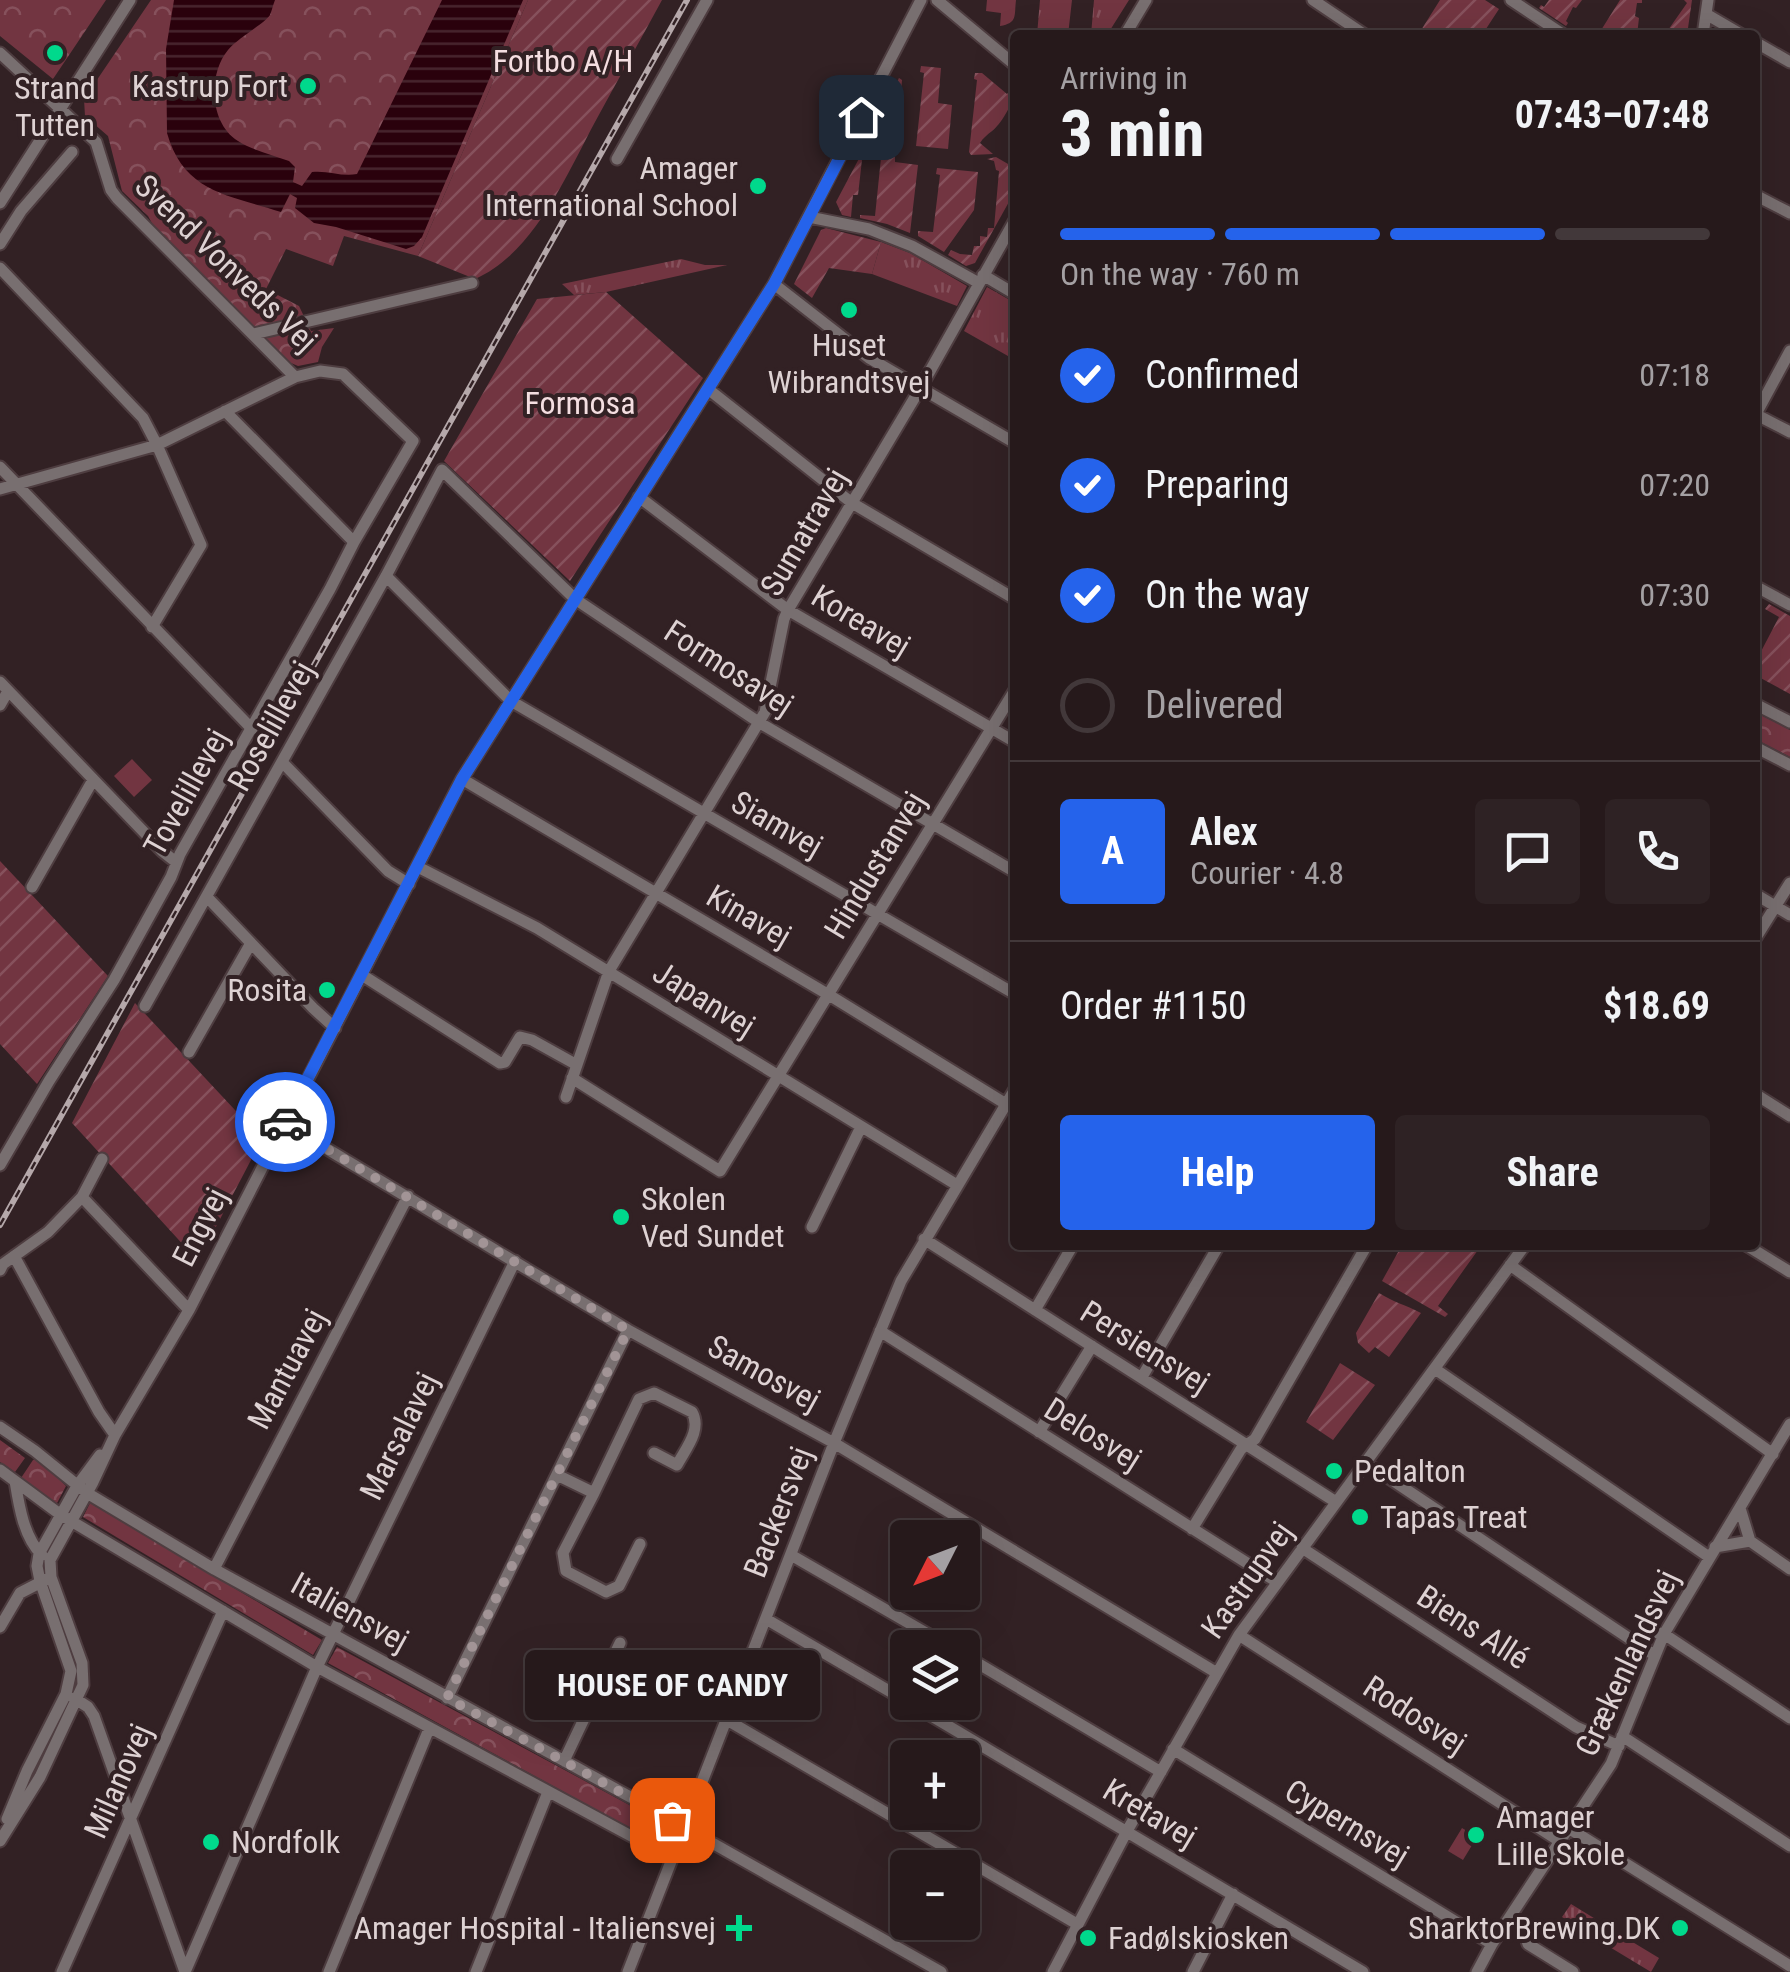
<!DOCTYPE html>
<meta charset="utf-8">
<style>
body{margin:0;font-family:"Roboto Condensed",sans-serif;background:#2e2224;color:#f1f3f6;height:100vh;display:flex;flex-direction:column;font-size:38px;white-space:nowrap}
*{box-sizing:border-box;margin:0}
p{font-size:32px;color:#a4a0a3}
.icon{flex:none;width:55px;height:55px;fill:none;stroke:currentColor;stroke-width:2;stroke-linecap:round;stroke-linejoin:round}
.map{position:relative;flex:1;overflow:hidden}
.side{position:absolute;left:1010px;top:30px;width:750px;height:1220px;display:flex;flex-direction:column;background:#26191b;border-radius:10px;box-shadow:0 10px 40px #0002,0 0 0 2px #42383a}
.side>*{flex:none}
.needle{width:65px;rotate:228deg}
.controls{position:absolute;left:890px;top:1520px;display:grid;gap:20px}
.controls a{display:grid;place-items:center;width:90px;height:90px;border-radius:10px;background:#26191b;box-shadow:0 10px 40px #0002,0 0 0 2px #42383a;font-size:50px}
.pin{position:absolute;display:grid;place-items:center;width:85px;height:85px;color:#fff;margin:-42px;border-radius:20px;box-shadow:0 5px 15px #0006}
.courier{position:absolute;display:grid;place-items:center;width:100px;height:100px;margin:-50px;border:8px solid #2563eb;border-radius:50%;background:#fff;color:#222;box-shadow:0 2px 12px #0007}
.bubble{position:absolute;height:70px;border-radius:10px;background:#26191b;box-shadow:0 10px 40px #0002,0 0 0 2px #42383a;font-size:32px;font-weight:700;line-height:70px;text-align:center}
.overview em{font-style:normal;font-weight:700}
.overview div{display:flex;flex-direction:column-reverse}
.overview{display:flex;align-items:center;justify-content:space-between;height:170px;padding:0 50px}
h1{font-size:65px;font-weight:700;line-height:75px}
.bar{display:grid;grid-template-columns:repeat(4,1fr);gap:15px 10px;align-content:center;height:120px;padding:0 50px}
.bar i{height:12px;border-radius:8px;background:#42383a}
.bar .current{background:#2563eb}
.bar p{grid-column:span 4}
.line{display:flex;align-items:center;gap:25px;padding:0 50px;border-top:2px solid #42383a}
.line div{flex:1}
.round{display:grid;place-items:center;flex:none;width:105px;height:105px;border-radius:10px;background:#2e2224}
ol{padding:0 50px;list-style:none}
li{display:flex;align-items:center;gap:30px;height:110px}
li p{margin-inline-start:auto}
li .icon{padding:10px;border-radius:50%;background:#2563eb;color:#fff;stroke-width:4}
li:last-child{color:#a4a0a3}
li i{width:55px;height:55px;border:5px solid #42383a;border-radius:50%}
.cta{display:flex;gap:20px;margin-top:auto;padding:20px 50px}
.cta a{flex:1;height:115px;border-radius:10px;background:#2563eb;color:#fff;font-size:40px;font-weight:700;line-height:115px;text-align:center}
.cta a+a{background:#2e2224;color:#f1f3f6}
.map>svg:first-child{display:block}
.grass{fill:url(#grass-tufts)}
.park{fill:url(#park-crowns)}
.garden{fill:url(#garden-furrows)}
.pitch{fill:#723541}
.water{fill:url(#water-rules)}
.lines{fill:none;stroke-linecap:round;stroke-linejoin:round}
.minor-casing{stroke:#4e3d40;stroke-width:15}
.minor{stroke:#786f70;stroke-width:11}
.rail-casing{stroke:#b5a8aa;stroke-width:6}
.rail{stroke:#322124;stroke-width:2.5;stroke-dasharray:8;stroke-linecap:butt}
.done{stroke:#a29496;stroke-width:10;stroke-dasharray:0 18}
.route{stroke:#2563eb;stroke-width:12}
.poi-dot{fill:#00d98c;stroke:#322124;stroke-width:4}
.labels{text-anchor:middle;stroke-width:8;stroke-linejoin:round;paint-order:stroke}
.park-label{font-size:32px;fill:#f4dee1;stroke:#322124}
.poi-label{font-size:32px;fill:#ded2d3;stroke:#322124;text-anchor:start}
.street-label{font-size:32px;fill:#ded2d3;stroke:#322124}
</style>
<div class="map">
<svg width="1790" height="1972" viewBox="0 0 1790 1972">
<defs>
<pattern id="grass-tufts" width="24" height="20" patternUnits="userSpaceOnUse" patternTransform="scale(2.5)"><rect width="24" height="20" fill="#723541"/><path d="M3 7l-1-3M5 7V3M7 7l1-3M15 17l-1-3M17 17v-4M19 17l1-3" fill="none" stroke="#86515c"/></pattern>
<pattern id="park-crowns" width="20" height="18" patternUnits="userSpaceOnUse" patternTransform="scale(2.5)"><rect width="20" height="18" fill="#723541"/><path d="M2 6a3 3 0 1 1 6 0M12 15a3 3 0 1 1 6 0" fill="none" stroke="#86515c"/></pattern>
<pattern id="garden-furrows" width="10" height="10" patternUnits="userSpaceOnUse" patternTransform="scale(2.5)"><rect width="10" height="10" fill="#723541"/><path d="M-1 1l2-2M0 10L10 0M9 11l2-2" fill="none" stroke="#86515c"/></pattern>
<pattern id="water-rules" width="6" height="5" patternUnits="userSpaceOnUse" patternTransform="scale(2.5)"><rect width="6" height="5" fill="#2a010c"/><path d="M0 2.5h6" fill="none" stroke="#48252e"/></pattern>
</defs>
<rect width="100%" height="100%" fill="#322124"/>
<path class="grass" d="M987 0H1016C1014 16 1018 23 1000 26L1001 13 986 11Z
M1040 0H1072L1068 35H1037Z
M1094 0H1129L1107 35H1091Z
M881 242 910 253 967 286 957 306 872 274Z
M681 259 705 265H727L606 292 574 295 562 284Z
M987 287 1015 303V360L964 331Z
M1571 1904 1602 1923 1593 1937 1562 1917Z
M1616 1932 1659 1958 1651 1972 1608 1946Z"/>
<path class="park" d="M0 0H106L53 79 0 36Z
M151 0H528L418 256 344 236 333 266 286 249 266 289 299 306 311 331 334 328 322 347 318 362 298 366 291 363 154 227 148 216 122 191 108 136 85 116 84 99Z
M1755 712 1790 730V757L1755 739Z
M0 1440 25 1458 15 1472 0 1462Z
M38 1458 66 1486 56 1505 19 1481 33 1460Z
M90 1503 322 1640 313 1655 83 1517Z
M337 1647 659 1821 650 1839 328 1663Z"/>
<path class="garden" d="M528 0H662C640 41 617 81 595 122 566 176 534 253 475 279L418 256Z
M1440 0H1485L1499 9 1482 35H1418Z
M1549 0H1582L1576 8 1573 7 1566 21 1568 23 1566 26 1539 8 1541 5 1544 7Z
M1620 0H1642V3H1637L1635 16 1639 18 1637 35H1598Z
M1684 0H1692L1687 35 1666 33 1687 3Z
M921 66 941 68 938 103 952 105 948 149 916 146 924 73 920 72Z
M975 73H982L1007 94 1015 86C1015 100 1003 122 992 131 987 135 983 138 980 143L993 154 971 155 969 152 977 80 974 79Z
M899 78 902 80 901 92 896 93 894 117 897 118 893 145 867 143Z
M881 149 895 150V162L918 165 910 233 887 224 860 218V215L875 216 881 158 878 157Z
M863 151 858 195H853L851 217 842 215 836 202Z
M996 157 1015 168V191L975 263 966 266 948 255 951 250 960 254 972 255 974 246H980V236L987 237 988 228H994L999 171 996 170 994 161 987 159Z
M937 168 978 172 974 210 944 252 918 236V231L933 232 940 175 936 174Z
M826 228 881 242 872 274 829 268 812 298 794 284 821 230Z
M606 292 703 378 570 581 444 461 537 299Z
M1769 604 1790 616V694L1755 675V663L1779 617 1765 609Z
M0 861 108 976 37 1084 0 1044Z
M135 1003 262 1139 198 1261 72 1123Z
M1402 1245H1470L1478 1250 1438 1306 1448 1314 1445 1317 1382 1281Z
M1379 1293C1393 1302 1406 1305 1421 1313L1389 1357 1375 1347 1369 1353 1358 1343 1356 1333Z
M1340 1363 1375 1385 1333 1440 1306 1422Z"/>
<path class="pitch" d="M132 759 152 780 134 797 114 776Z
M1462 1828 1477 1837 1463 1860 1448 1851Z"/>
<path class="water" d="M174 0H275C273 5 272 10 270 15 264 24 239 37 228 50 208 74 209 123 238 141 252 150 273 155 289 161L295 167 293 182 302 186 312 172C327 170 342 177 357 174L442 0H523L422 237 414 246 406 249 336 227 314 223 295 208 297 198 290 194 281 212C229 195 184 193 167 133L166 49Z"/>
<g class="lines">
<g class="minor-casing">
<path id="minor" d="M937 0 1015 65
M1313 0 1365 35
M1511 0 1564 35
M1706 14 1742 35
M1125 35 1146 0
M1703 35 1708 0
M1755 42 1790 62
M0 53 96 142 111 190 117 198 295 377 320 371 343 374 413 441 354 542 330 589 180 854 171 877 114 980 49 1081 0 1165
M617 159 707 0
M1755 195 1790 213
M0 203 130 0
M809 217 869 229 912 246 979 283
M0 244 21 211 72 152
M0 268 143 418 157 445 201 545 152 627
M983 275 1015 294
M774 284 869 358 1015 443
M254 334 472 283
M708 389 852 503 1015 599
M225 411 354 542
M1755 414 1790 432
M1756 414 1790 351
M0 467 252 729
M0 489 157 445 295 377
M639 497 788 610 1015 742
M386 576 511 701 1015 994
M1755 586 1790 605
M0 682 162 851 176 862
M1755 704 1790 722
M0 705 8 691
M1755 747 1790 765
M282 762 388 871 409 884
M462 779 829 995 1006 1104
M418 867 537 928 957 1185
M32 887 93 780
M1755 894 1790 915
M207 897 313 1008 335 1028
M1755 939 1790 883
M362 975 500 1063 505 1062 520 1037 532 1040 577 1065
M145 1006 386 576 442 470 575 599 760 723 1015 872
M189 1052 251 943
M572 1078 720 1171 1015 690
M1755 1094 1790 1116
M566 1097 609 971 765 712 784 619 788 610 921 387 1015 220
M284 1123 628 1330 834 1443 1217 1673
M82 1197 189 1310
M812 1227 861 1127
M924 1239 1336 1502
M1746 1245 1790 1272
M14 1256 99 1412 115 1435
M1510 1265 1773 1454
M0 1270 3 1264 48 1232 82 1197 102 1159
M1035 1310 1073 1245
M880 1331 1277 1582
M1435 1369 1709 1557
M1142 1377 1219 1245
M0 1427 35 1451 87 1493 214 1569 685 1827
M1039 1432 1092 1346
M1365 1462 1654 1655
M0 1470 61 1515 317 1667 672 1858
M557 1475 594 1493 639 1399 654 1393 692 1412C702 1430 686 1448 677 1465L654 1453
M15 1481C19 1506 24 1538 42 1555
M594 1493 563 1553 566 1571 606 1592 619 1586 640 1544
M1740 1508 1750 1541 1790 1569
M1192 1529 1241 1449 1255 1439 1367 1245
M1715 1547 1750 1541
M1302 1548 1576 1727 1619 1746
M791 1555 952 1648
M214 1569 408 1196
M766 1619 908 1702
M0 1627 20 1593 47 1579
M1239 1635 1561 1842
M1631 1640 1655 1632 1664 1634 1790 1718
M962 1654 1161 1772
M74 1698 88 1707 94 1716 185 1972
M447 1698 628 1330
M908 1702 1363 1972
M727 1720 1077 1924
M1622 1736 1790 1846
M1173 1749 1492 1944
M564 1761 620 1643
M7 1819 27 1771 66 1694 71 1671 40 1581 37 1566 39 1554 77 1486 100 1455
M1570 1829 1790 1966
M682 1832 714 1844 941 1972
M0 1841 40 1777 83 1685 82 1663 51 1577 50 1560 93 1482 115 1435 189 1310 462 779 774 284 921 0
M1506 1924 1526 1937 1528 1944 1573 1972
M62 1972 223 1611
M185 1972 317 1667 515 1261
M329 1972 429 1729
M476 1972 548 1792
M628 1972 834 1443 901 1281 1015 1089
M1053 1972 1127 1831 1239 1635 1525 1245
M1193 1972 1233 1894
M1477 1972 1492 1944 1611 1764 1664 1634 1790 1424"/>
</g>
<use href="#minor" class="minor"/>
<g class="rail-casing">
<path id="rail" d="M0 1225 687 0"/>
</g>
<use href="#rail" class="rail"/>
</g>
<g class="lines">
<path class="done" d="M285 1122 284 1123 628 1330 447 1698 672 1820"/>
<path class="route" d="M285 1122 462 779 774 284 861 117"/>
</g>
<g class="poi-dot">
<circle cx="55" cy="53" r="10"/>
<circle cx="308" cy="86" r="10"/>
<circle cx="758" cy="186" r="10"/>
<circle cx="849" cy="310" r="10"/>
<circle cx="327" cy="990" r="10"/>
<circle cx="621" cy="1217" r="10"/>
<circle cx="1334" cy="1471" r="10"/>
<circle cx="1360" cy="1517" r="10"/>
<circle cx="1476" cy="1835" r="10"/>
<circle cx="211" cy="1842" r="10"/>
<path d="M734 1913h10v10h10v10h-10v10h-10v-10h-10v-10h10z"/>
<circle cx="1680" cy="1928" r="10"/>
<circle cx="1088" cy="1938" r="10"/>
</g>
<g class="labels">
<g class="park-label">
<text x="563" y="72">Fortbo A/H</text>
<text x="580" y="414">Formosa</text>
</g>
<g class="poi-label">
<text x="288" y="97" text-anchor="end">Kastrup Fort</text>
<text x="55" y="99" text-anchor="middle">Strand<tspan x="55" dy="37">Tutten</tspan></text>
<text x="738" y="179" text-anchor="end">Amager<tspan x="738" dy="37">International School</tspan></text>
<text x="849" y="356" text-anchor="middle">Huset<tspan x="849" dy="37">Wibrandtsvej</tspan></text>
<text x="307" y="1001" text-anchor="end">Rosita</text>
<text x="641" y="1210">Skolen<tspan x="641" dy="37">Ved Sundet</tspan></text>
<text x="1354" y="1482">Pedalton</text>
<text x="1380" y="1528">Tapas Treat</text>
<text x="1496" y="1828">Amager<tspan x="1496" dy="37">Lille Skole</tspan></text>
<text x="231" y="1853">Nordfolk</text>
<text x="716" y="1939" text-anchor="end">Amager Hospital - Italiensvej</text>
<text x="1660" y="1939" text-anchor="end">SharktorBrewing.DK</text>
<text x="1108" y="1949">Fadølskiosken</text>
</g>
<g class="street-label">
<text transform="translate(226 263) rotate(44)" y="11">Svend Vonveds Vej</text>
<text transform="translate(804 532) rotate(-60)" y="11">Sumatravej</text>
<text transform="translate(861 621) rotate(31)" y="11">Koreavej</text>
<text transform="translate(729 668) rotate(33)" y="11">Formosavej</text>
<text transform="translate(271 726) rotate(-61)" y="11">Roselillevej</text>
<text transform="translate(186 792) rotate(-61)" y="11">Tovelillevej</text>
<text transform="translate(777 824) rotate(30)" y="11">Siamvej</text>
<text transform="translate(875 865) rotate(-59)" y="11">Hindustanvej</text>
<text transform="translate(749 916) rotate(30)" y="11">Kinavej</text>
<text transform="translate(704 999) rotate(32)" y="11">Japanvej</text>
<text transform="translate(200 1227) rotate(-63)" y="11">Engvej</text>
<text transform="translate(1145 1347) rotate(32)" y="11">Persiensvej</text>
<text transform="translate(287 1369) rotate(-62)" y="11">Mantuavej</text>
<text transform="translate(764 1373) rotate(29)" y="11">Samosvej</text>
<text transform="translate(1093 1434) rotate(32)" y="11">Delosvej</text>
<text transform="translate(399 1436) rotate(-64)" y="11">Marsalavej</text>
<text transform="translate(778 1512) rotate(-69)" y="11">Backersvej</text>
<text transform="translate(1247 1580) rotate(-55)" y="11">Kastrupvej</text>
<text transform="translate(350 1612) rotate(29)" y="11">Italiensvej</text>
<text transform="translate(1473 1627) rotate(33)" y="11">Biens Allé</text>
<text transform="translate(1627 1663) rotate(-65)" y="11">Grækenlandsvej</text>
<text transform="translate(1415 1715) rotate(33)" y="11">Rodosvej</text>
<text transform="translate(118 1781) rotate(-66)" y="11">Milanovej</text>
<text transform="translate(1150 1813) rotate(31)" y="11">Kretavej</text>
<text transform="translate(1347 1823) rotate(31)" y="11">Cypernsvej</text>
</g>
</g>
</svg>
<div class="controls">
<a><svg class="needle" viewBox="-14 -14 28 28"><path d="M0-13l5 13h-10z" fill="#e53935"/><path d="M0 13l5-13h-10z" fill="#a4a0a3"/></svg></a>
<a><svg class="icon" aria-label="layers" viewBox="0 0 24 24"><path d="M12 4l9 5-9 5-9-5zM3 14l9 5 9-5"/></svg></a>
<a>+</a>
<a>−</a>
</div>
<div class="pin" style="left:672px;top:1820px;background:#ea580c"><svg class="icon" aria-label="bag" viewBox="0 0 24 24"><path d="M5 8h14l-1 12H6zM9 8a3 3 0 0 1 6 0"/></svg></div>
<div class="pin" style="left:861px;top:117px;background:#1f2937"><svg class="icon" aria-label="home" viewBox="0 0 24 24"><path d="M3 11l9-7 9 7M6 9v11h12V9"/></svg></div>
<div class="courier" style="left:285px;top:1122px"><svg class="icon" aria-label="car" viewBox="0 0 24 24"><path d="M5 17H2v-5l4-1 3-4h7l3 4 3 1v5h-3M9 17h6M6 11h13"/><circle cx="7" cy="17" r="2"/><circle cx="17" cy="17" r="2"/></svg></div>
<div class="bubble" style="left:525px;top:1650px;width:295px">HOUSE OF CANDY</div>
<section class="side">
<div class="overview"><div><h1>3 min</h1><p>Arriving in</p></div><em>07:43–07:48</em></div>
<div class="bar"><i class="current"></i><i class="current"></i><i class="current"></i><i></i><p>On the way · 760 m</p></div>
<ol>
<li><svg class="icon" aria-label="check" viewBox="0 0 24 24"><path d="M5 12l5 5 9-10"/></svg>Confirmed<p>07:18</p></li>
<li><svg class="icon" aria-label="check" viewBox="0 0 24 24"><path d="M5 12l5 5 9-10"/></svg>Preparing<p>07:20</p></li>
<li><svg class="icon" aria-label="check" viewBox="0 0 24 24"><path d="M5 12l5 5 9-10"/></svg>On the way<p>07:30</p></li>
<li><i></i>Delivered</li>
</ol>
<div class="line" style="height:180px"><b class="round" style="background:#2563eb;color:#fff">A</b><div><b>Alex</b><p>Courier · 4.8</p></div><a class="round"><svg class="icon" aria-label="chat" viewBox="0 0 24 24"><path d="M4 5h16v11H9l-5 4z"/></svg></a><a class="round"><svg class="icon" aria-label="phone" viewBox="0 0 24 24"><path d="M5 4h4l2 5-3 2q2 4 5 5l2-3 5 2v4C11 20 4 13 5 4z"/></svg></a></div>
<div class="line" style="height:130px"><div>Order #1150</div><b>$18.69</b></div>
<div class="cta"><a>Help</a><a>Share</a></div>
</section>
</div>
